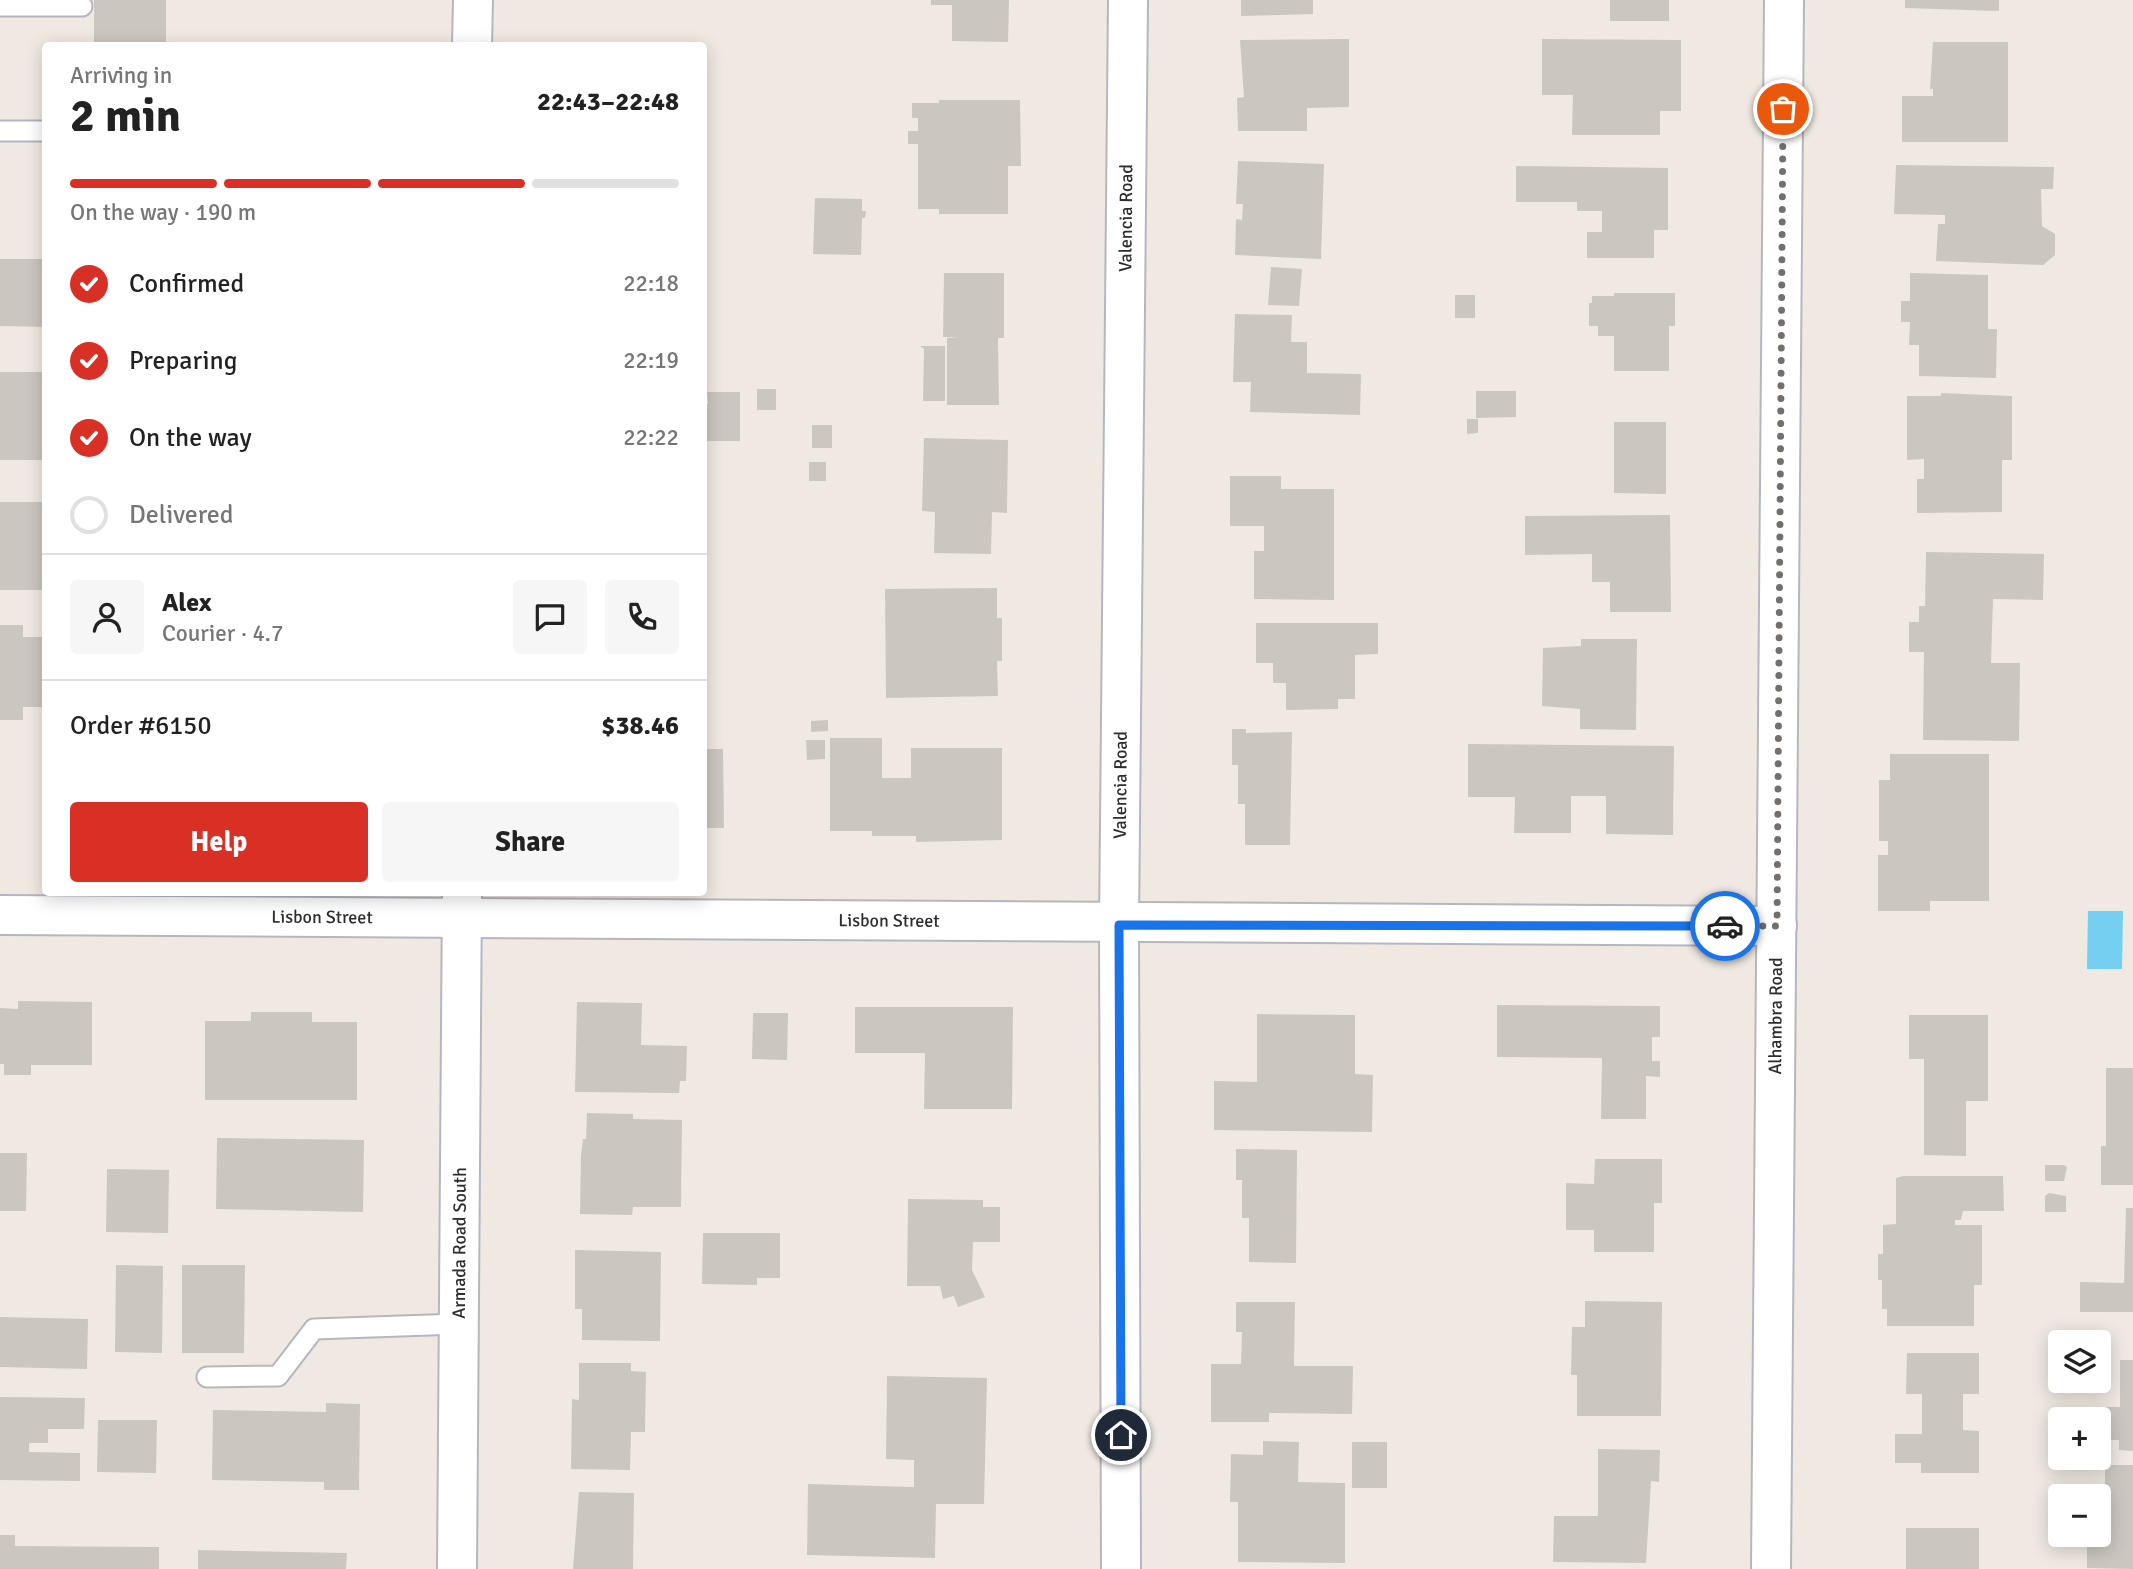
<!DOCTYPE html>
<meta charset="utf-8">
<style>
body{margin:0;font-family:Signika,sans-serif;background:#f6f6f6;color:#222;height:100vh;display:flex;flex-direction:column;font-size:26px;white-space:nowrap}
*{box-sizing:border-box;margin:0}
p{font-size:23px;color:#767676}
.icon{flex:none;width:38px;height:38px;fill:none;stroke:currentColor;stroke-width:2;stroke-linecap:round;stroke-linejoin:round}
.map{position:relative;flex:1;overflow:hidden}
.panel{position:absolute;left:42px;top:42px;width:665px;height:854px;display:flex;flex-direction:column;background:#fff;border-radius:7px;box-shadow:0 4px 18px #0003}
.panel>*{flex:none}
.buttons{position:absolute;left:2048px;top:1330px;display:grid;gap:14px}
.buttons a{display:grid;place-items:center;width:63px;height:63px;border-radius:7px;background:#fff;box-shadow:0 4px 18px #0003;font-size:35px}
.pin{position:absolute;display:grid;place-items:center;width:60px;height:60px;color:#fff;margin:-30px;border:4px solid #fff;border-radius:50%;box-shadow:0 2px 7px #0007}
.courier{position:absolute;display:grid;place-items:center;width:70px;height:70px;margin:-35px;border:5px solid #1a73e8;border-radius:50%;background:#fff;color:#222;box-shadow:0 2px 9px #0007}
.headline em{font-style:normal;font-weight:700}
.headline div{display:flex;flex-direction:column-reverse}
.headline{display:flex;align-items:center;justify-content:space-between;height:119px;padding:0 28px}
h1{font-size:46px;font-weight:700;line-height:52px}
.bar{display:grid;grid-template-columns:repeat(4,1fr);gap:10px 7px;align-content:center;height:84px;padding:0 28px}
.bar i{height:9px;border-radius:5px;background:#e0e0e0}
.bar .selected{background:#d93025}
.bar p{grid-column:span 4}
.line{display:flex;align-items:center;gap:18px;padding:0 28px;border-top:2px solid #e0e0e0}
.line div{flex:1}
.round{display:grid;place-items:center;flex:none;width:74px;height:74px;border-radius:7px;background:#f6f6f6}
ol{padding:0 28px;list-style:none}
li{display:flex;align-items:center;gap:21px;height:77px}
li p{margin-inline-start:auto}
li .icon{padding:7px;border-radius:50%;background:#d93025;color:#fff;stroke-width:4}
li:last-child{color:#767676}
li i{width:38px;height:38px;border:4px solid #e0e0e0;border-radius:50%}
.action{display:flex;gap:14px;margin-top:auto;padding:14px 28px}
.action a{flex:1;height:80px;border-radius:7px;background:#d93025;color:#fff;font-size:28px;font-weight:700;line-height:80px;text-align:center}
.action a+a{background:#f6f6f6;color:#222}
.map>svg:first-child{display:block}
.water{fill:#75cff0}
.building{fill:#cbc7bf}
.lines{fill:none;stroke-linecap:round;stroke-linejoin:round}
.lane-casing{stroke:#b4b7c1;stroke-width:23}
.street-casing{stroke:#b4b7c1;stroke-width:42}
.lane{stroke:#fff;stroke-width:19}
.street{stroke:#fff;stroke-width:38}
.done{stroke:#726f6d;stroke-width:7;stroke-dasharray:0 12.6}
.route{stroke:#1a73e8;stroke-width:9}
.labels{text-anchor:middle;stroke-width:7;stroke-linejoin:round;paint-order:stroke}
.street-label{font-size:18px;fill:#2e2e2e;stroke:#fff}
</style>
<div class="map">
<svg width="2133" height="1569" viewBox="0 0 2133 1569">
<rect width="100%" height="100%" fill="#efe9e1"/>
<path class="water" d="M2088 911H2123L2122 969H2087Z"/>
<path class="building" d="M94 0H166V46H94Z
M931 0H1009L1008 42 952 41V5H931Z
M1241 0H1313V14L1241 16Z
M1610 0H1669V21H1610Z
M1905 0H1999V11L1905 8Z
M1349 39V107L1307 108V131H1238L1237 98 1244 97 1240 40Z
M1542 39 1681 40V111H1660V135H1572L1573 95H1542Z
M1933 42H2008V142H1902V96H1933V89H1930Z
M939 100H1020L1021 166H1008V214H939V209H918V144H908V131H918V118H912V103H939Z
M1238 161 1324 164 1321 259 1235 255 1236 219 1242 220 1243 204H1236Z
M1896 165 2054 167 2053 189H2041L2042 226 2055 234V255L2043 265 1936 261 1938 224H1945V215L1894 214Z
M1516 166 1668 168V230H1654V258H1587V232H1602V211H1577V202H1516Z
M815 198 862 199V211H866L865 218H862L861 255 813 254Z
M0 259H46V327L0 326Z
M1271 267 1302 269 1299 306 1268 305Z
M944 273H1004V338H998L999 405H947V338L959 337H943Z
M1910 273 1988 275V329H1997L1996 378 1919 376V345H1909L1910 322H1901V301H1910Z
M1614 293H1675V326H1669V371H1614V336H1598V326H1589V303H1592V296H1614Z
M1455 295H1475V318H1455Z
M1235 314 1292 315 1291 342H1307V373L1361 374 1360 415 1250 412 1251 382H1233Z
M920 346H945V401H923L924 349Z
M0 372H46V460H0Z
M757 389H776V410H757Z
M1476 391H1516V417L1476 418Z
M707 392H740V441H704V404H708Z
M1941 393 2012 396V460H2002V512L1917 513V479H1924V459L1907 460V396H1941Z
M1467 419H1478V433L1467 434Z
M1614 422H1666V494L1614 493Z
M812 425H832V448H812Z
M924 438 1008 440 1007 513 992 512 991 554 934 553 935 512 922 511Z
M809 462H826V481H809Z
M1230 476H1281V489H1334V600L1254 599V551H1264V526H1230Z
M0 502H46V590H0Z
M1670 515 1671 612H1610V582H1592V554L1525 555V516Z
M1926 552 2044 554 2043 600 1993 599 1991 663H2020L2019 741 1923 740 1924 652H1909V622H1919V606H1925Z
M997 588V618H1002V661H997L998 696 886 698 885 589Z
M1256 623H1378V654L1355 655V699H1338V709L1286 710V683H1273V663H1256Z
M0 625H23V637H46V707H23V720H0Z
M1581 639H1637L1636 730 1580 729V709L1542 706 1543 648 1581 646Z
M704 652H707V719H704Z
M828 720V731L811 732V721Z
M1232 729H1246V733L1292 732 1290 845H1245V804H1238V765H1232Z
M830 738H882V778H911V748H1002V840L916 842V836H872V831H830Z
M806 740H825V759L807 760Z
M1468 744 1674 746 1673 835 1606 834V796H1571V833H1514L1515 797H1468Z
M704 749H723L724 828H704Z
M1890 754H1989V901H1930V911H1878V855H1888V841H1879V780H1890Z
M18 1001 92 1002V1065H31V1075H4V1064H0V1008L18 1009Z
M577 1002 642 1003 641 1045 687 1046 686 1081H680L679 1093 575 1092Z
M1497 1005 1660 1006V1037H1652V1061H1660V1077L1646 1076V1119H1601L1602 1058 1497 1057Z
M855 1007H1013L1012 1109H924L925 1053H855Z
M251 1012H312V1022H357V1100H205V1021H251Z
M753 1013H788L787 1060 752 1059Z
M1257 1014 1355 1015V1074L1373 1075 1372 1132 1214 1130V1081L1257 1082Z
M1909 1015H1988V1101H1966V1156L1924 1155V1059H1909Z
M2106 1068H2133V1185H2101V1146H2106Z
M587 1113 633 1114V1119L682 1120 681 1207H633L632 1215 580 1214 581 1156 583 1139H586Z
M217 1138 364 1140 363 1212 216 1209Z
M1236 1149 1297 1150 1296 1263 1249 1262V1218H1242V1180H1236Z
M0 1153H27L26 1211H0Z
M1595 1159H1662V1203H1654V1252H1594V1230H1566V1183L1594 1184Z
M2045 1165H2064L2067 1167 2064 1181H2045Z
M107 1169 169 1170 168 1233 106 1232Z
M1903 1176H2003L2004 1211H1963L1961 1220H1955V1225H1982V1285H1974V1326H1887V1309H1882V1280H1878V1254H1883V1225L1896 1224V1178Z
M2049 1193 2066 1196V1212H2045V1196Z
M908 1199 983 1200V1207H1000V1242H973L972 1270 985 1297 958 1307 954 1296 943 1299 940 1286H907Z
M2126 1208H2133V1312H2080V1282L2124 1283Z
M703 1233H780V1278H757V1285L702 1284Z
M575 1250 661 1252 660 1341 582 1340V1309H575Z
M116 1265 163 1266 162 1353 115 1352Z
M182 1265H245L244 1353H182Z
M1585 1301 1662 1302 1661 1416H1577V1375H1571L1572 1327H1585Z
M1236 1302H1295L1294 1366H1353L1352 1414 1269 1413V1422H1211V1364H1241L1242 1332H1236Z
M0 1317 88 1319 87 1369 0 1367Z
M1907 1353H1979V1394H1963V1430L1979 1431V1473H1921V1463H1895V1434H1922V1394H1906Z
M2120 1360H2133V1451L2119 1450V1440H2098V1419H2083V1407H2120Z
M579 1363H631V1371L646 1372 645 1432H631L630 1470 571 1469 572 1399 579 1400Z
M887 1376 987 1378 984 1504H936L935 1558 807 1555 808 1484 914 1487V1460L886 1459Z
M0 1397 85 1398 84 1429H48V1443H29V1452L80 1453V1481L0 1480Z
M326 1403 360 1404 359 1490H324V1482L212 1480 213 1410 326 1412Z
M98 1420H157L156 1473 97 1472Z
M1263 1441 1299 1442 1298 1482 1345 1483V1563L1238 1562V1502H1230L1231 1454 1263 1455Z
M1352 1442H1387V1488H1352Z
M1598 1449 1660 1450 1659 1482 1651 1481 1646 1563 1553 1562 1554 1516H1598Z
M2105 1465H2133V1569L2087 1568V1535H2098V1496H2078V1484H2105Z
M579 1492 634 1493 633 1569H573Z
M1906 1528H1979V1569H1906Z
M0 1535H15V1546L159 1547V1569H0Z
M198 1550 347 1553 346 1569H198Z"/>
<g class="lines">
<g class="lane-casing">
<path id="lane" d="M0 6H82
M0 131H46
M207 1377 278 1376 314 1329 459 1324"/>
</g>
<g class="street-casing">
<g id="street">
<path d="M472 46 473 0"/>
<path id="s1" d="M0 915 1777 926"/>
<path id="s2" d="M457 1569 462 892"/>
<path id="s3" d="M1121 1569 1119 925 1128 0"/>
<path id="s4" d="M1771 1569 1784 0"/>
</g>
</g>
<use href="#lane" class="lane"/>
<use href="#street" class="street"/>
</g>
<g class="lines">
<path class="done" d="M1725 926H1777L1783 109"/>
<path class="route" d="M1121 1435 1119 925 1725 926"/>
</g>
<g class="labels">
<g class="street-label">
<text dy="6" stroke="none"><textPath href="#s3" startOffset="1351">Valencia Road</textPath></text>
<text dy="6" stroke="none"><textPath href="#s3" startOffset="784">Valencia Road</textPath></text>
<text dy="6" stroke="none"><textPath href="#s1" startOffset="322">Lisbon Street</textPath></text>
<text dy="6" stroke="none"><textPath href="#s1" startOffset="889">Lisbon Street</textPath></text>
<text dy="6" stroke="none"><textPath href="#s4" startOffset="553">Alhambra Road</textPath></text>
<text dy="6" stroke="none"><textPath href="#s2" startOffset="326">Armada Road South</textPath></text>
</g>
</g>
</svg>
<div class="buttons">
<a><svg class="icon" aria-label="layers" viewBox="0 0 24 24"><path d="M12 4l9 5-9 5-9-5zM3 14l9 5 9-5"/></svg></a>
<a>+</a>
<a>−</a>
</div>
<div class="pin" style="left:1783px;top:109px;background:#ea580c"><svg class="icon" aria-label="bag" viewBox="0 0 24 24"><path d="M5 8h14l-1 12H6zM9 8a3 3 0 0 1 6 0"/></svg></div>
<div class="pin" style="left:1121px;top:1435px;background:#1f2937"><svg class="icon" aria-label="home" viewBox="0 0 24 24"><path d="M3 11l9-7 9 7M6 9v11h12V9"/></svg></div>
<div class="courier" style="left:1725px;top:926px"><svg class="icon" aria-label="car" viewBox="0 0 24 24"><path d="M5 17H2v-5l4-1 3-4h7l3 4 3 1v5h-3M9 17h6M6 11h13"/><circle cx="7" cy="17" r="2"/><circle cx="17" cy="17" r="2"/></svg></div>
<section class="panel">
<div class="headline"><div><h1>2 min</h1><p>Arriving in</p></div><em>22:43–22:48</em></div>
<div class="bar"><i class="selected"></i><i class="selected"></i><i class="selected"></i><i></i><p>On the way · 190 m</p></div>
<ol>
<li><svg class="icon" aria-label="check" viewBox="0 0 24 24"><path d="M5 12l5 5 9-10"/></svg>Confirmed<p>22:18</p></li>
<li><svg class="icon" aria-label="check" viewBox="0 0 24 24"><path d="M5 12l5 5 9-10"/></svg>Preparing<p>22:19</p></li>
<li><svg class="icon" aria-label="check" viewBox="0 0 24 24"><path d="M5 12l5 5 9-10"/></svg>On the way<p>22:22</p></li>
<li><i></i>Delivered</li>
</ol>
<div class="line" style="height:126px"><a class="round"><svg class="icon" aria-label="person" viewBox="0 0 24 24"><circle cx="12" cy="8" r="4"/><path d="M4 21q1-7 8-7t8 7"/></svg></a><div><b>Alex</b><p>Courier · 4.7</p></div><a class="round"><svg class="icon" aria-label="chat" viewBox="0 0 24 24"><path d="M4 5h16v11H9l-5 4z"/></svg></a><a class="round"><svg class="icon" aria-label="phone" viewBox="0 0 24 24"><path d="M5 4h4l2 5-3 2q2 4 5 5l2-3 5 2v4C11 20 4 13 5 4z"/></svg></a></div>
<div class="line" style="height:91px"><div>Order #6150</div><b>$38.46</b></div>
<div class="action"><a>Help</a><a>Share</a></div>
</section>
</div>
